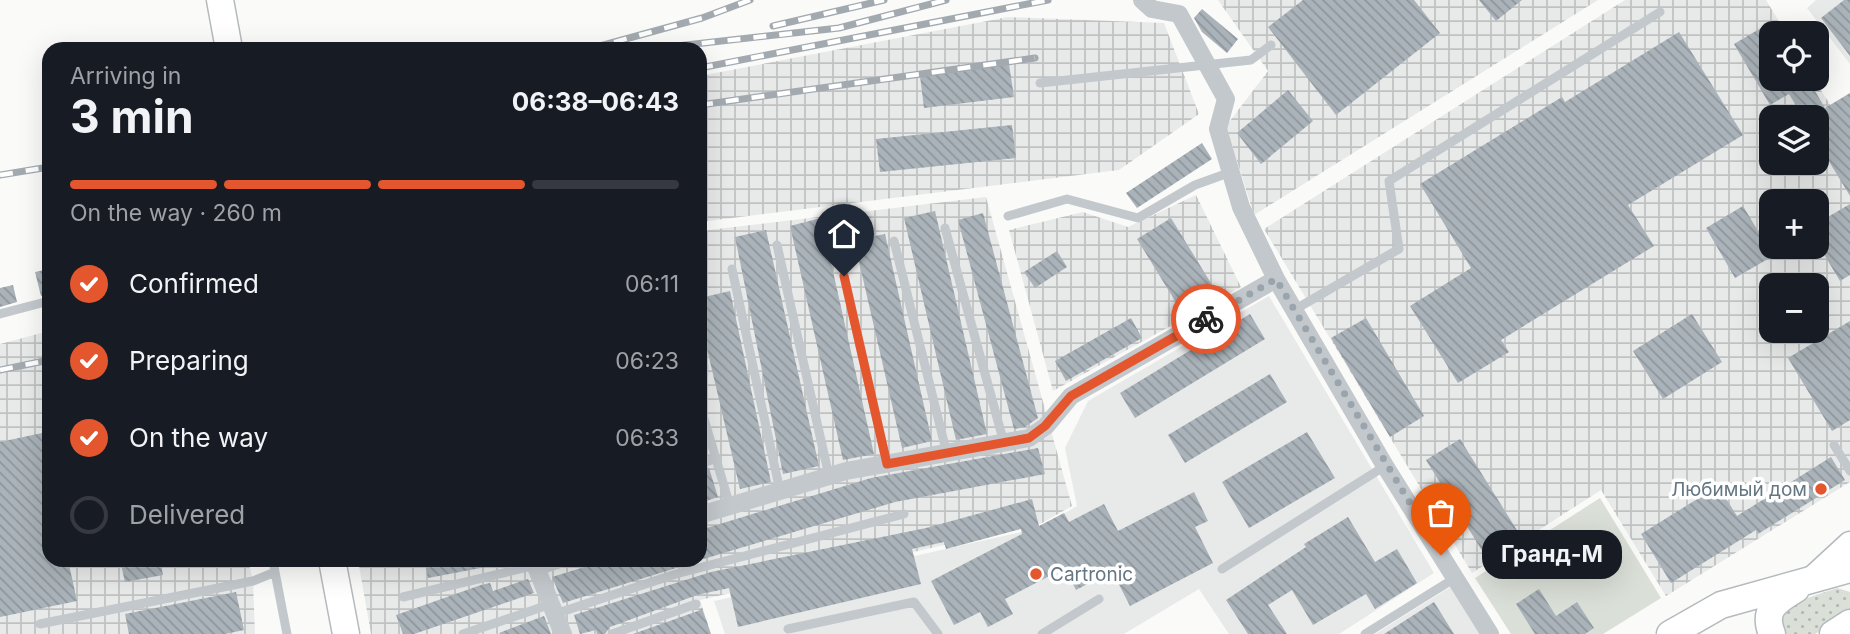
<!DOCTYPE html>
<meta charset="utf-8">
<style>
body{margin:0;font-family:Inter,sans-serif;background:#20242c;color:#f1f3f6;height:100vh;display:flex;flex-direction:column;font-size:26px;white-space:nowrap}
*{box-sizing:border-box;margin:0}
p{font-size:23px;color:#9ea1a6}
.icon{flex:none;width:38px;height:38px;fill:none;stroke:currentColor;stroke-width:2;stroke-linecap:round;stroke-linejoin:round}
.map{position:relative;flex:1;overflow:hidden}
.sheet{position:absolute;left:42px;top:42px;width:665px;height:525px;display:flex;flex-direction:column;background:#171b24;border-radius:21px;box-shadow:0 7px 28px #0002}
.sheet>*{flex:none}
.controls{position:absolute;left:1759px;top:21px;display:grid;gap:14px}
.controls a{display:grid;place-items:center;width:70px;height:70px;border-radius:14px;background:#171b24;box-shadow:0 7px 28px #0002;font-size:35px}
.pin{position:absolute;display:grid;place-items:center;width:60px;height:60px;color:#fff;margin:-72px -30px;border-radius:50% 50% 50% 0;rotate:-45deg;box-shadow:0 0 7px #0007}
.pin .icon{rotate:45deg}
.courier{position:absolute;display:grid;place-items:center;width:70px;height:70px;margin:-35px;border:5px solid #e4572e;border-radius:50%;background:#fff;color:#222;box-shadow:0 2px 9px #0007}
.bubble{position:absolute;height:49px;border-radius:21px;background:#171b24;box-shadow:0 7px 28px #0002;font-size:23px;font-weight:700;line-height:49px;text-align:center}
.headline em{font-style:normal;font-weight:700}
.headline div{display:flex;flex-direction:column-reverse}
.headline{display:flex;align-items:center;justify-content:space-between;height:119px;padding:0 28px}
h1{font-size:46px;font-weight:700;line-height:52px}
.bar{display:grid;grid-template-columns:repeat(4,1fr);gap:10px 7px;align-content:center;height:84px;padding:0 28px}
.bar i{height:9px;border-radius:5px;background:#363941}
.bar .active{background:#e4572e}
.bar p{grid-column:span 4}
ol{padding:0 28px;list-style:none}
li{display:flex;align-items:center;gap:21px;height:77px}
li p{margin-inline-start:auto}
li .icon{padding:7px;border-radius:50%;background:#e4572e;color:#fff;stroke-width:4}
li:last-child{color:#9ea1a6}
li i{width:38px;height:38px;border:4px solid #363941;border-radius:50%}
.map>svg:first-child{display:block}
.built{fill:#e8e9e9}
.industrial{fill:url(#industrial-grid);fill-rule:evenodd}
.grass{fill:url(#grass-dots)}
.park{fill:#dadfd7}
.building{fill:url(#building-back-hatch)}
.lines{fill:none;stroke-linecap:round;stroke-linejoin:round}
.secondary-casing{stroke:#b3babf;stroke-width:27}
.primary-casing{stroke:#b5babe;stroke-width:29}
.lane{stroke:#c3c8cc;stroke-width:9}
.street{stroke:#c3c8cc;stroke-width:18}
.secondary{stroke:#fff;stroke-width:24}
.primary{stroke:#fff;stroke-width:26}
.rail-casing{stroke:#a2aab0;stroke-width:7}
.rail{stroke:#fff;stroke-width:4.5;stroke-dasharray:13;stroke-linecap:butt}
.done{stroke:#99a4ac;stroke-width:7;stroke-dasharray:0 12.6}
.route{stroke:#e4572e;stroke-width:9}
.poi-dot{fill:#e4572e;stroke:#fff;stroke-width:2.5}
.labels{text-anchor:middle;stroke-width:7;stroke-linejoin:round;paint-order:stroke}
.poi-label{font-size:19px;fill:#657683;stroke:#fff;text-anchor:end}
</style>
<div class="map">
<svg width="1850" height="634" viewBox="0 0 1850 634">
<defs>
<pattern id="industrial-grid" width="8" height="8" patternUnits="userSpaceOnUse" patternTransform="scale(1.75)"><rect width="8" height="8" fill="#e8e9e9"/><path d="M0 4h8M4 0v8" fill="none" stroke="#c0c1c2"/></pattern>
<pattern id="grass-dots" width="8" height="8" patternUnits="userSpaceOnUse" patternTransform="scale(1.75)"><rect width="8" height="8" fill="#dadfd7"/><path d="M2 2h.1M6 6h.1" fill="none" stroke="#b4b9b4" stroke-width="1.8" stroke-linecap="round"/></pattern>
<pattern id="building-back-hatch" width="6" height="6" patternUnits="userSpaceOnUse" patternTransform="scale(1.75)"><rect width="6" height="6" fill="#aab3b9"/><path d="M-1 5l2 2M0 0l6 6M5-1l2 2" fill="none" stroke="#8e969c"/></pattern>
</defs>
<rect width="100%" height="100%" fill="#fafaf8"/>
<path class="built" d="M1816 0H1850V64L1807 8Z
M1269 296 1434 573 1339 634H1229L1199 589 1124 634H725L714 601 1039 528 1077 506 1065 448 1088 401Z
M1455 584 1486 634H1375Z"/>
<path class="industrial" d="M1218 0H1598L1254 215 1226 126 1268 71Z
M1625 0H1766L1786 33H1771V79H1814L1850 136V482L1666 596 1601 490 1472 573 1264 229ZM1771 117H1816V163H1771ZM1771 201H1816V247H1771ZM1771 285H1816V331H1771Z
M1008 17 1164 23 1199 114 1119 170 700 222V76Z
M1196 195 1241 287 1053 391 1009 230 1083 212 1128 227Z
M986 197 1072 506 1042 523 700 600 711 634H371L358 560H700V231Z
M49 331V560H248L253 581 255 634H0V344Z"/>
<path class="grass" d="M1837 588 1850 592V612L1815 634H1785L1781 629 1780 611 1784 606Z"/>
<path class="park" d="M1600 498 1661 598 1603 634H1511L1475 578Z"/>
<path class="building" d="M1303 0H1414L1440 33 1336 115 1268 27Z
M1479 0H1522L1496 21Z
M1844 0H1850V56L1821 18Z
M1202 9 1238 39 1227 53 1202 32 1194 18Z
M1771 22V79H1808L1825 108 1850 93V196L1816 140V117H1803L1789 94 1770 105 1734 44Z
M1679 32 1743 135 1628 205 1654 246 1501 340 1509 352 1458 383 1410 306 1471 268 1420 184 1562 97 1565 102Z
M1009 64 1014 97 924 108 920 76Z
M1288 90 1313 121 1261 164 1237 133Z
M1012 125 1016 158 880 172 876 139Z
M1202 143 1212 159 1137 208 1126 193Z
M1850 204V275L1840 281 1816 241V224Z
M1743 206 1773 256 1735 278 1706 228Z
M935 211 987 434 956 440 904 218Z
M983 213 1038 418 1025 427 1014 429 958 220Z
M821 218 874 454 843 460 790 226Z
M1171 218 1217 293 1183 314 1137 239Z
M766 230 819 466 783 474 735 237Z
M885 234 932 441 902 448 854 240Z
M1057 251 1067 267 1035 288 1024 272Z
M49 269V294L41 296 35 272Z
M13 285 17 302 0 307V288Z
M730 291 771 482 740 489 700 319V298Z
M1250 314 1265 339 1135 418 1120 393Z
M1692 314 1722 362 1663 399 1633 351Z
M1131 318 1142 338 1066 381 1055 361Z
M1366 318 1424 416 1390 437 1331 338Z
M1850 321V420L1832 431 1788 358Z
M1270 374 1287 402 1185 463 1168 435Z
M1307 432 1335 478 1249 528 1222 482Z
M42 433 49 467V560H68L77 601 0 617V442Z
M1460 439 1520 535 1486 557 1426 460Z
M1038 448 1045 474 895 502 700 560V530L871 478Z
M1831 457 1845 480 1758 534 1756 530 1671 583 1641 534 1718 486 1737 516Z
M709 468 718 497 700 503V471Z
M1194 492 1208 521 1195 527 1213 563 1130 606 1112 571 1076 590 1065 568 1005 599 1013 614 988 627 980 612 954 625 931 581 1022 534 1021 529 946 549 944 542 912 549 921 584 738 627 729 588 697 595 610 627 605 634H597L596 630 580 634 574 615 711 572 926 528 1032 499 1039 526 1064 513 1069 522 1104 504 1118 531Z
M1348 517 1375 562 1397 549 1417 583 1375 609 1366 594 1313 625 1292 590 1268 605 1287 634H1248L1226 600 1306 547 1304 544Z
M120 560H160L163 575 125 582Z
M424 560H490L491 566 428 578Z
M607 560H702L563 603 552 577Z
M528 579 534 593 414 634H403L396 615 481 585 490 583 493 591Z
M1539 589 1556 616 1577 602 1594 628 1585 634H1535L1516 604Z
M236 592 244 630 225 634H129L125 614Z
M1434 602 1454 634H1384Z
M702 608 711 634H633L698 611Z
M544 616 551 634H500L499 633Z"/>
<g class="lines">
<g class="secondary-casing">
<path id="secondary" d="M1812 579 1850 544"/>
</g>
<g class="primary-casing">
<path id="primary" d="M220 0 229 49
M332 560 346 634
M1670 634 1721 605 1850 569
M1772 634C1762 610 1776 601 1796 589
M1833 634 1850 623"/>
</g>
<path class="lane" d="M1040 83 1251 60 1271 45
M1008 216 1067 199 1138 218 1195 185 1231 172
M945 228 1004 443
M894 241 947 454
M777 245 829 476
M838 249 887 464
M732 269 780 491
M1294 310 1399 249 1389 181 1660 12
M0 314 49 301
M704 366 702 412 730 506
M1834 445 1850 471
M700 464 717 458
M1222 569 1385 466
M275 572 287 634
M403 597 536 565
M555 614 676 574 904 514
M40 624 253 581 275 572 273 560
M788 629 914 602 938 634
M463 634 551 604
M612 634 696 604
M1042 634 1099 599
M1365 634 1455 578"/>
<path class="street" d="M1142 0 1152 9 1179 14 1226 99 1218 129 1241 207 1276 279 1385 466 1490 634
M700 515 846 471 1029 438 1046 426 1071 396 1276 279
M557 560 536 567 563 634"/>
<use href="#secondary" class="secondary"/>
<use href="#primary" class="primary"/>
<g class="rail-casing">
<path id="rail" d="M773 26 884 0
M589 49 702 18 750 0
M650 49 839 28 946 0
M700 68 1048 0
M700 105 1035 58
M0 175 49 167
M0 370 49 360"/>
</g>
<use href="#rail" class="rail"/>
</g>
<g class="lines">
<path class="done" d="M1206 319 1276 279 1441 555"/>
<path class="route" d="M844 276 887 464 1029 438 1045 426 1071 396 1206 319"/>
</g>
<g class="poi-dot">
<circle cx="1821" cy="489" r="7"/>
<circle cx="1036" cy="574" r="7"/>
</g>
<g class="labels">
<g class="poi-label">
<text x="1807" y="496">Любимый дом</text>
<text x="1050" y="581" text-anchor="start">Cartronic</text>
</g>
</g>
</svg>
<div class="controls">
<a><svg class="icon" aria-label="locate" viewBox="0 0 24 24"><circle cx="12" cy="12" r="6"/><path d="M12 2v4M12 18v4M2 12h4M18 12h4"/></svg></a>
<a><svg class="icon" aria-label="layers" viewBox="0 0 24 24"><path d="M12 4l9 5-9 5-9-5zM3 14l9 5 9-5"/></svg></a>
<a>+</a>
<a>−</a>
</div>
<div class="pin" style="left:1441px;top:555px;background:#ea580c"><svg class="icon" aria-label="bag" viewBox="0 0 24 24"><path d="M5 8h14l-1 12H6zM9 8a3 3 0 0 1 6 0"/></svg></div>
<div class="pin" style="left:844px;top:276px;background:#1f2937"><svg class="icon" aria-label="home" viewBox="0 0 24 24"><path d="M3 11l9-7 9 7M6 9v11h12V9"/></svg></div>
<div class="courier" style="left:1206px;top:319px"><svg class="icon" aria-label="bike" viewBox="0 0 24 24"><circle cx="6" cy="16" r="4"/><circle cx="18" cy="16" r="4"/><path d="M6 16l4-8h5l3 8M10 8l3 8H6M13 5h3"/></svg></div>
<div class="bubble" style="left:1482px;top:530px;width:140px">Гранд-М</div>
<section class="sheet">
<div class="headline"><div><h1>3 min</h1><p>Arriving in</p></div><em>06:38–06:43</em></div>
<div class="bar"><i class="active"></i><i class="active"></i><i class="active"></i><i></i><p>On the way · 260 m</p></div>
<ol>
<li><svg class="icon" aria-label="check" viewBox="0 0 24 24"><path d="M5 12l5 5 9-10"/></svg>Confirmed<p>06:11</p></li>
<li><svg class="icon" aria-label="check" viewBox="0 0 24 24"><path d="M5 12l5 5 9-10"/></svg>Preparing<p>06:23</p></li>
<li><svg class="icon" aria-label="check" viewBox="0 0 24 24"><path d="M5 12l5 5 9-10"/></svg>On the way<p>06:33</p></li>
<li><i></i>Delivered</li>
</ol>
</section>
</div>
